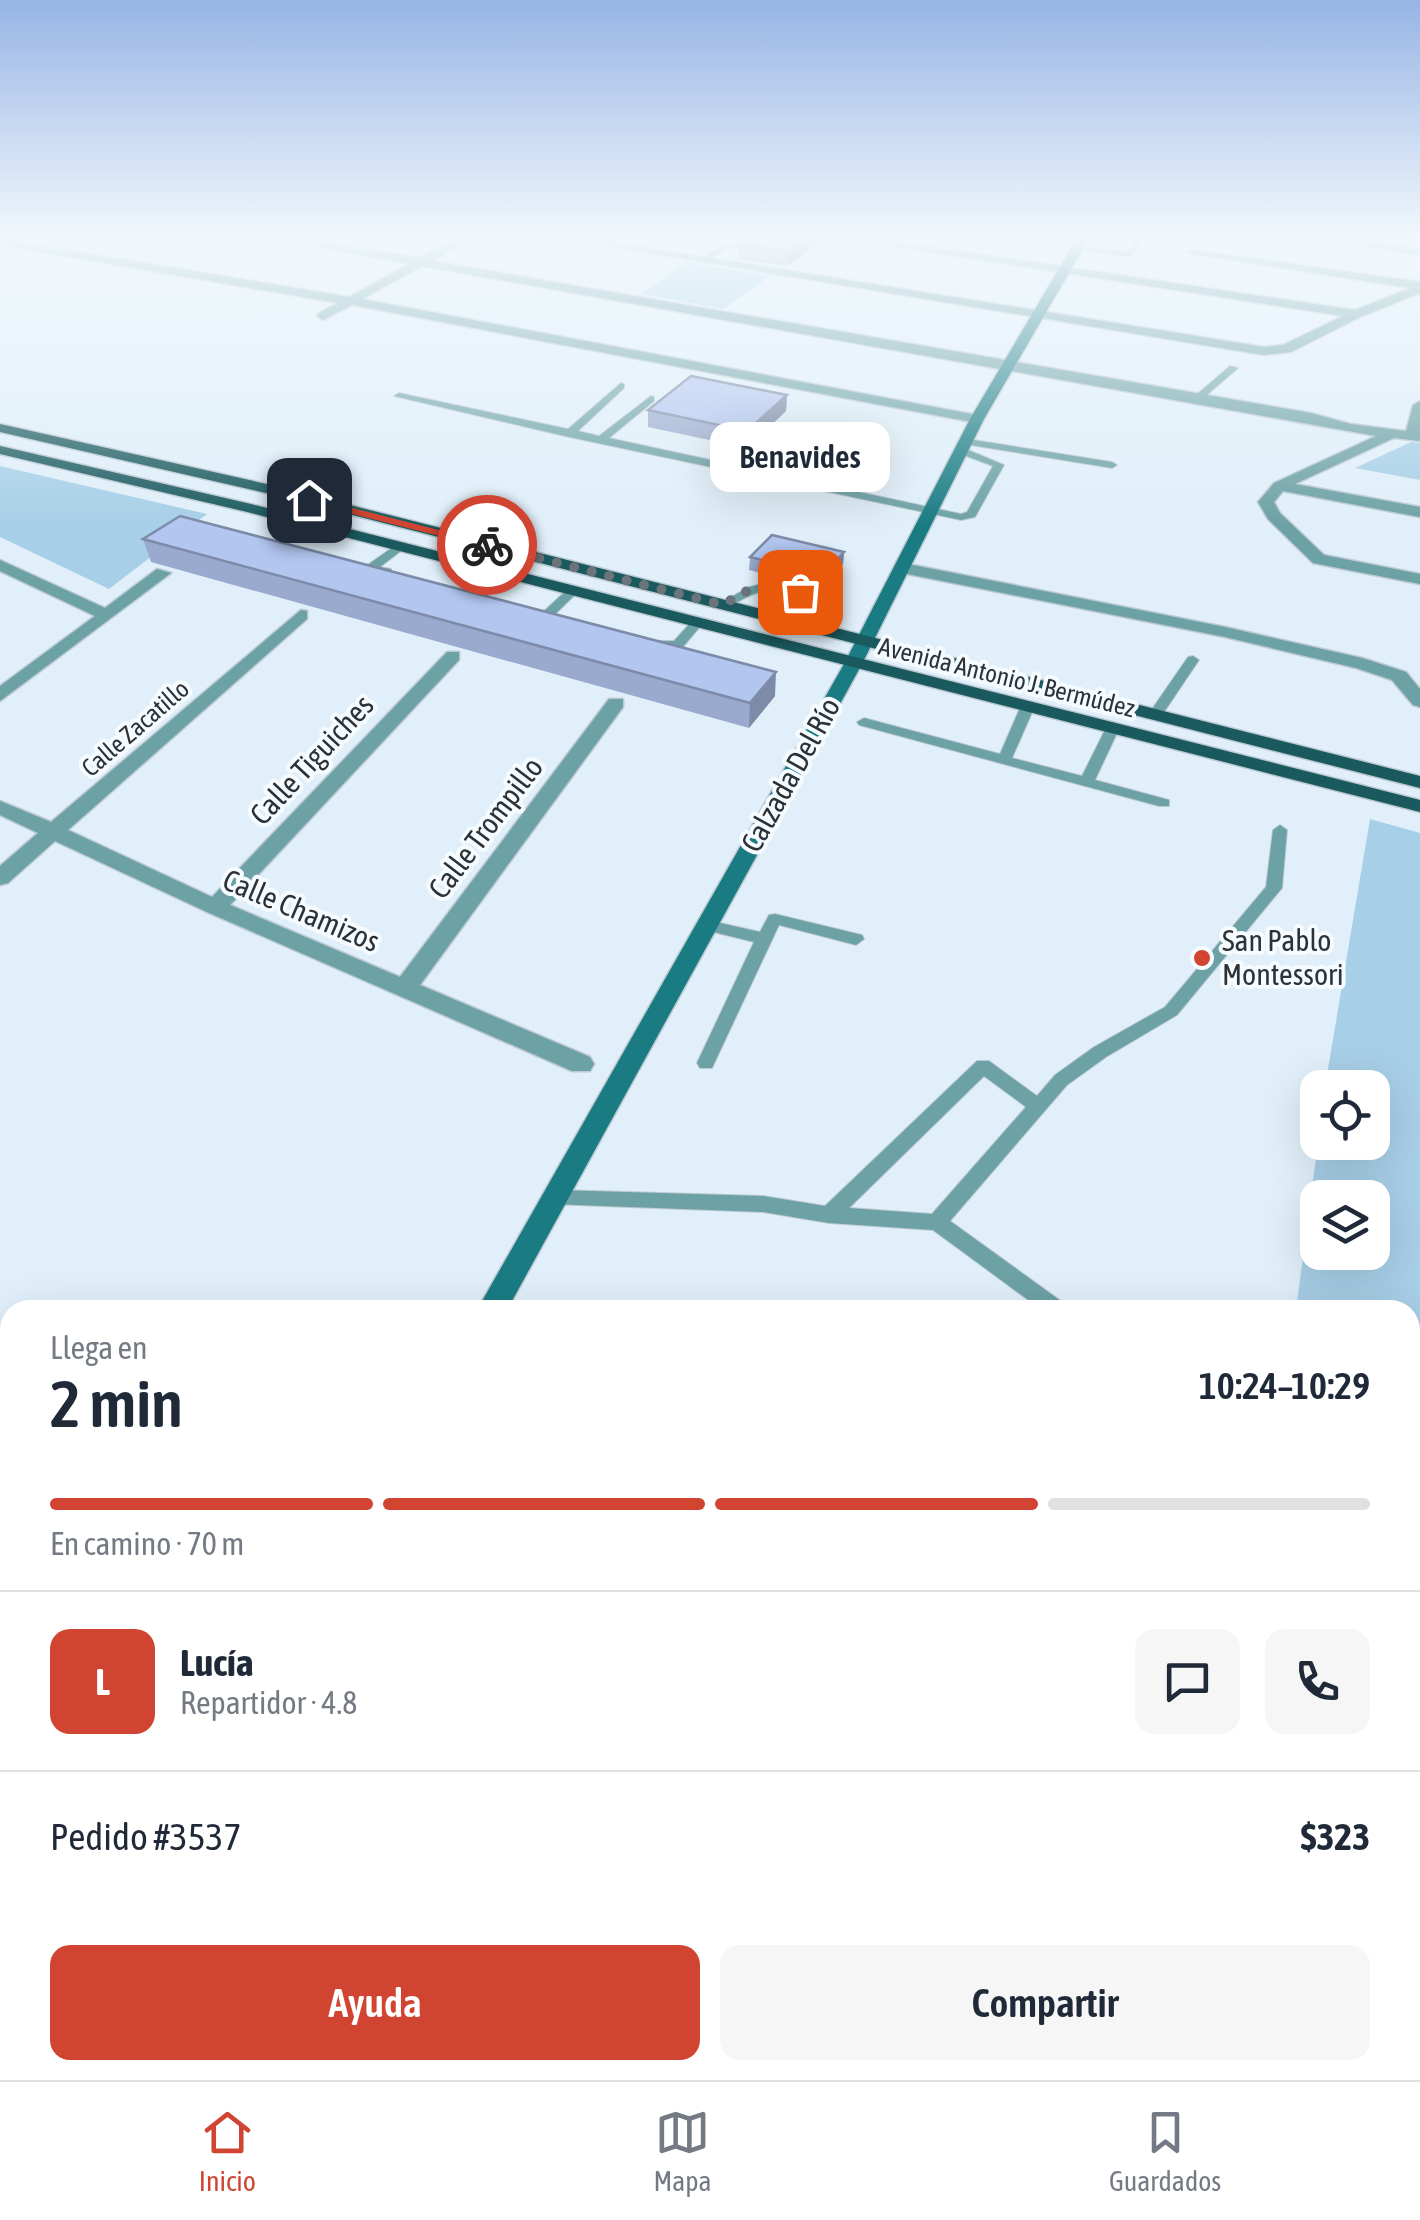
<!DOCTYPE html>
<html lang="es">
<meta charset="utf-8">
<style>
body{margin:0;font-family:"Asap Condensed",sans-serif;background:#f6f6f7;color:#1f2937;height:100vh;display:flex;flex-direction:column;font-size:38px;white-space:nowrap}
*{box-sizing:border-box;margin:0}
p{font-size:32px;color:#747a83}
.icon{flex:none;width:55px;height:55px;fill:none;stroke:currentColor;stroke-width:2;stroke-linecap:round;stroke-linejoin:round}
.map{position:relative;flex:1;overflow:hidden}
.panel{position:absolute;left:0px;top:1300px;width:1420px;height:780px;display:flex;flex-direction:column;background:#fff;border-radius:30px 30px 0 0;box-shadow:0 10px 40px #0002}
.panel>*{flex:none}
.fabs{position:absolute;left:1300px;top:1070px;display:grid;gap:20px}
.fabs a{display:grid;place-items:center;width:90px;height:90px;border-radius:20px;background:#fff;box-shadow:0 10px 40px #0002;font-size:50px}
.pin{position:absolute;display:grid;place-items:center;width:85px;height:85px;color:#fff;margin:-42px;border-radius:20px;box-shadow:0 5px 15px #0006}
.courier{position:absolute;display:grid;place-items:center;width:100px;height:100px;margin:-50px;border:8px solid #d04431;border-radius:50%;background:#fff;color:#222;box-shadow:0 2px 12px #0007}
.bubble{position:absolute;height:70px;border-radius:20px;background:#fff;box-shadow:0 10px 40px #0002;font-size:32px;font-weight:600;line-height:70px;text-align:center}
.overview em{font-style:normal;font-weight:600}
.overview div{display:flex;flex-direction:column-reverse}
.overview{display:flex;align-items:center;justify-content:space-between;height:170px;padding:0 50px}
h1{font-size:65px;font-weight:600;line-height:75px}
.bar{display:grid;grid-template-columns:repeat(4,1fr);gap:15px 10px;align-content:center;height:120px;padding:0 50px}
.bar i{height:12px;border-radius:8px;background:#e0e1e3}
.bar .active{background:#d04431}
.bar p{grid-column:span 4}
.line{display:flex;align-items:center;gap:25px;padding:0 50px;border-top:2px solid #e0e1e3}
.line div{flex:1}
.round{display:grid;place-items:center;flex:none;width:105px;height:105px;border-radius:20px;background:#f6f6f7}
.action{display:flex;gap:20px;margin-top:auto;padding:20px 50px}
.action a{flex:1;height:115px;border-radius:20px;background:#d04431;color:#fff;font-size:40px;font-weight:600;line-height:115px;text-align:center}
.action a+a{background:#f6f6f7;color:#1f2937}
.menu{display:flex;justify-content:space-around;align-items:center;height:140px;border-top:2px solid #e0e1e3;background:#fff;font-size:28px;color:#747a83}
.menu a{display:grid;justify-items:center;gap:5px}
.menu .active{color:#d04431}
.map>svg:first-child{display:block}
.green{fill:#a7cfe7;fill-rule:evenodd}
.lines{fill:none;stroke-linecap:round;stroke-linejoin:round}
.lane-casing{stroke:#bcc9d2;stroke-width:2}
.street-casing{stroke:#bcc9d2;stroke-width:3}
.secondary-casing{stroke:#bcc9d2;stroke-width:3}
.primary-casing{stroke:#bcc9d2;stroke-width:3}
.lane{fill:#6ca1a5;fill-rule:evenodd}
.street{fill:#6ca1a5;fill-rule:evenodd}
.secondary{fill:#1a7b83;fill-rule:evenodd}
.primary{fill:#1a5a5f;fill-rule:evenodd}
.wall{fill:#99aace}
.shaded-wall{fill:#7d8ba8}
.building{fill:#b2c6f0;stroke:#7d8ba8;stroke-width:2.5}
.route{fill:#d04431}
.done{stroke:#6b747a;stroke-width:10;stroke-dasharray:0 18}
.poi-dot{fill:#d04431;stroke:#f5fbff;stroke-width:4}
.labels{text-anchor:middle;stroke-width:8;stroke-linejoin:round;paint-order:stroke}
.far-street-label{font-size:25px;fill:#2c3235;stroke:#f5fbff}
.street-label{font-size:30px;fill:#2c3235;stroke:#f5fbff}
.poi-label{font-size:30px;fill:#2c3235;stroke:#f5fbff;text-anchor:start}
</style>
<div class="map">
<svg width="1420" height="2080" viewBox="0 0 1420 2080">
<rect width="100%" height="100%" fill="#e0eff9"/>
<path class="green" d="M686 262 770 276 723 309 642 294Z
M1411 442 1420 443V480L1355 468Z
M0 466 207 514 109 589 0 537Z
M1370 819 1420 833V1643L1410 1638V1310H1296L1318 1143 1372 1142V1088L1325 1087ZM1318 1198H1372V1252H1318Z"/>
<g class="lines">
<g class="lane-casing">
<path id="lane" d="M1135 240 1142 242 1130 257 1073 249 1077 247 1128 252Z
M725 244 759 247 763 249 759 251 727 248 707 262H701V258Z
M1230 366 1238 368 1201 400H1195V396Z
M621 383 624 384V388L578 431 599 436 651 396 654 397V401L609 438 961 514 967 512 993 466 958 453V449H966L1004 465 975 517 961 520 569 437 394 396 399 393 568 429Z
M974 440 1112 462 1117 465 1112 468 970 445V441Z
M396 545 406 547 380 567 391 569V575L366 570V566Z
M775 581 800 588 811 599 794 625 784 622 799 600C774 576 748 598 723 609L717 605 749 587Z
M569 588 579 591 551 618H543V612Z
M697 619 703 623 682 648 653 649 647 645 653 641H674L693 620Z
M1193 656 1199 660 1160 718H1150V712L1188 657Z
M1027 704 1034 708 1012 758 1082 776 1107 726H1117L1119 729 1095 780 1169 800V806H1159L859 725 857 722 864 718 1000 754 1020 708Z
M1280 825 1287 830 1282 888 1177 1015 1106 1057 1067 1085 950 1221 1065 1304 1068 1310H1042L933 1230 829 1223 763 1212 550 1204 547 1198 550 1192 557 1190 763 1196 825 1206 977 1061H989L1037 1096 1055 1075 1094 1047 1165 1007 1266 887 1273 830ZM984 1076 1026 1107 932 1214 849 1208Z
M775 914 862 935 864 939 856 945 779 925 712 1068H700L697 1063 754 942 701 929 699 925 707 920 760 932 769 915Z"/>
</g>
<g class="street-casing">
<path id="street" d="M258 235H283L419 258 462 235H476L432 261 1311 413 1351 424 1406 431 1413 405 1420 401V441L1394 438 1295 484 1420 507V517L1283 491 1274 502 1280 513 1324 555 1420 574V584L1313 563 1268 519 1258 502 1274 483 1376 436 422 266 362 299 982 416V422L977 423 352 305 323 320 317 316 319 313 338 303 0 245V239L349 297 409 264Z
M541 235H568L1264 347 1283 345 1343 316 820 235H849L1355 310 1411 288 1187 253 1193 250 1420 282V293L1360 317 1291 352 1264 355Z
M1063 235H1088L1090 237 1084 240Z
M1296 235H1325L1420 249V255Z
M0 560 105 608 157 569 171 573 0 701V686L95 616 0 571Z
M903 563 1225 627 1362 658 1406 672 1420 689V707L1413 705 1392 680 1356 668 1225 637 897 572 895 568Z
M301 610 307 611V619L68 830 212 897 447 652H459V660L230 905 400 977 609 699H623V707L420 985 590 1057 594 1064 590 1071H572L207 912 55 841 8 883 0 885V866L38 833 0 815V801L51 822Z
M1410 1735 1420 1739V1786L1410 1782Z
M1420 1905V1948L1410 1952V1909Z
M701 2070H752L757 2080H705Z
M866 2070H918L923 2080H870Z"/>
</g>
<g class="secondary-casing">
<path id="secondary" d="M3 235H16L0 245Z
M1079 235H1091L984 419 862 664 507 1310H477L844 664 970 419Z
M44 2070H88L84 2080H39Z"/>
</g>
<g class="primary-casing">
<path id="primary" d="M0 424 271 485 1420 776V788L270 494 0 432Z
M0 446 251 504 1420 800V812L243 511 0 454Z"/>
</g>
<use href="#lane" class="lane"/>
<use href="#street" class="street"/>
<use href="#secondary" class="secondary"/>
<use href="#primary" class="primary"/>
</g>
<path class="wall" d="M765 235H820V241L787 266 738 259V244L765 238Z
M787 395 786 411 747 448 648 427V410Z
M143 539 775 696 749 728 151 562Z
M844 552 843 564 822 588 749 570 750 557Z"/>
<path class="shaded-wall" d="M810 235H820V241L787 266 788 252Z
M787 395 786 411 747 448V431Z
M844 552 843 564 822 588V575Z
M776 672 775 696 749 728 750 703Z"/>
<path class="building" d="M770 235H810L788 252 738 244 748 239 769 238Z
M691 376 787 395 747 431 648 410Z
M180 516 776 672 750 703 143 539Z
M772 535 844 552 822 575 750 557Z"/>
<linearGradient id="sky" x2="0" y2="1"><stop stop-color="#97b4e5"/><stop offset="0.45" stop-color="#f1f8fc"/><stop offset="1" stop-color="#f1f8fc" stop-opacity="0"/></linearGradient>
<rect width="1420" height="526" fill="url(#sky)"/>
<path class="route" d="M309 497 490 543 492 545 487 548 305 502Z"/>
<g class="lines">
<path class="done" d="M487 545 723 605C756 584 761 583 800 592"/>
</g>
<circle class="poi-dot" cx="1202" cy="958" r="10"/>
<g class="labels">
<g class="far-street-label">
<text transform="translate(1007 677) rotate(14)" y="9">Avenida Antonio J. Bermúdez</text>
<text transform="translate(135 728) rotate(-41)" y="9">Calle Zacatillo</text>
</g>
<g class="street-label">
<text transform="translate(312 760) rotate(-47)" y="10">Calle Tiguiches</text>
<text transform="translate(791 775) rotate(-61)" y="10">Calzada Del Río</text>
<text transform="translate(486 828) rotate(-53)" y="10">Calle Trompillo</text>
<text transform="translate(301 911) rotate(23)" y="10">Calle Chamizos</text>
</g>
<g class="poi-label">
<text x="1222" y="951">San Pablo<tspan x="1222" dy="34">Montessori</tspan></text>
</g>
</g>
</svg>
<div class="fabs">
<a><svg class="icon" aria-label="locate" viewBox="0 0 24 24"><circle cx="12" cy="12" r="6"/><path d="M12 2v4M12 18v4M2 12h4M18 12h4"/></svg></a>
<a><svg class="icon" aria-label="layers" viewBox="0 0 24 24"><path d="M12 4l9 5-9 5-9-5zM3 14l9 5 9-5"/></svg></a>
</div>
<div class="pin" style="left:800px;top:592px;background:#ea580c"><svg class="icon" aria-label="bag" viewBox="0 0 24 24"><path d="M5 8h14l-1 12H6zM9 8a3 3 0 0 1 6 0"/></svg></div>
<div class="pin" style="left:309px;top:500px;background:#1f2937"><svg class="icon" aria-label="home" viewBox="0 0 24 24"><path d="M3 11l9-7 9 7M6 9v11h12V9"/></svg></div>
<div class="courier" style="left:487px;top:545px"><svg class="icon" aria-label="bike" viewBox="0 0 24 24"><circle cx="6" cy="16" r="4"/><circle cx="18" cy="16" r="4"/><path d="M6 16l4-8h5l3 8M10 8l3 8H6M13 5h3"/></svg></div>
<div class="bubble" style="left:710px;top:422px;width:180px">Benavides</div>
<section class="panel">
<div class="overview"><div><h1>2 min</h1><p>Llega en</p></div><em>10:24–10:29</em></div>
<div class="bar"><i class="active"></i><i class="active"></i><i class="active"></i><i></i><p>En camino · 70 m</p></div>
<div class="line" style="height:180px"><b class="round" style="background:#d04431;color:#fff">L</b><div><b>Lucía</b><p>Repartidor · 4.8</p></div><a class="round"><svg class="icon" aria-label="chat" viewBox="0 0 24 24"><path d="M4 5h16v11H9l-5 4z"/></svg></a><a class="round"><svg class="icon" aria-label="phone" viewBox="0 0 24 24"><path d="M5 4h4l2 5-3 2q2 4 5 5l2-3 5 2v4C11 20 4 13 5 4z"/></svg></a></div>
<div class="line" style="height:130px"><div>Pedido #3537</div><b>$323</b></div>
<div class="action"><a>Ayuda</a><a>Compartir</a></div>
</section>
</div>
<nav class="menu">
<a class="active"><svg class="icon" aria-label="home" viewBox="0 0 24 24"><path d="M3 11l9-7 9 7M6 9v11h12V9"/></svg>Inicio</a>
<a><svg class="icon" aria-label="map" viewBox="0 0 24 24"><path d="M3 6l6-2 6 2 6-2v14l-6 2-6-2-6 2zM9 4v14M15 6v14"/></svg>Mapa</a>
<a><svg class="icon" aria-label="saved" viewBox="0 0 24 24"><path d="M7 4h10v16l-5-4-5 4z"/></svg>Guardados</a>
</nav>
